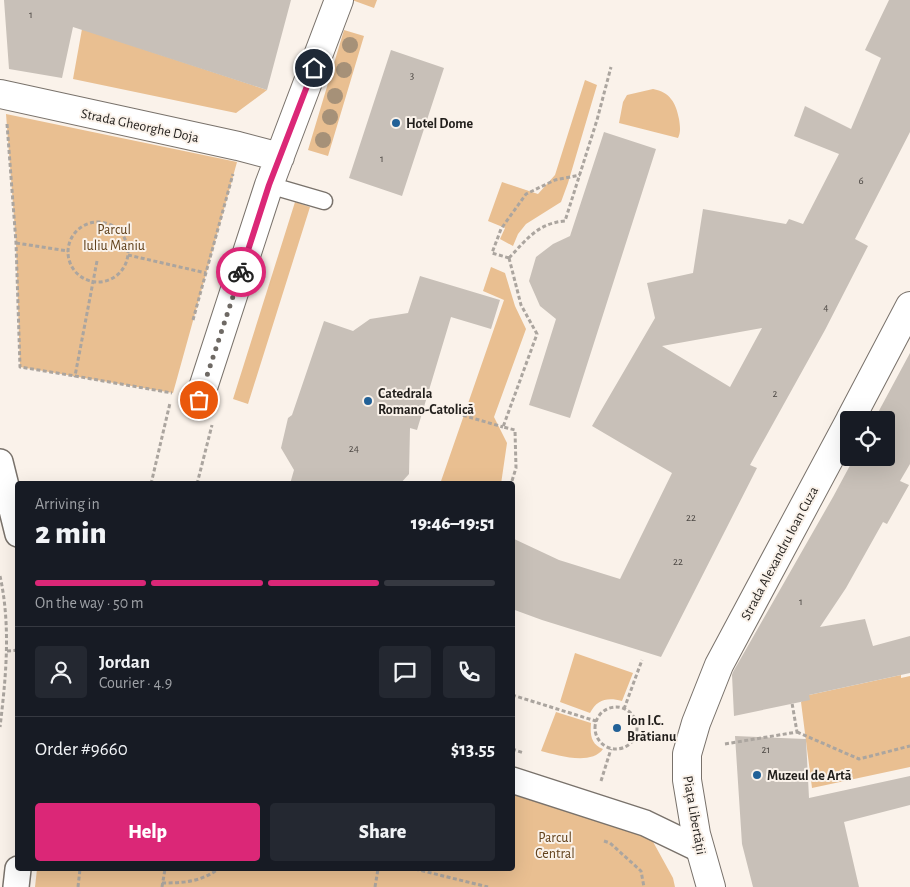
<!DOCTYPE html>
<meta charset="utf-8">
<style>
body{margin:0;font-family:"Alegreya Sans",sans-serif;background:#242831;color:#f1f3f6;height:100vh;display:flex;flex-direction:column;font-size:19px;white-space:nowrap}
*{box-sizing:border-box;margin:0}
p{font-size:16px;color:#9ea1a6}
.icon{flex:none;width:28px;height:28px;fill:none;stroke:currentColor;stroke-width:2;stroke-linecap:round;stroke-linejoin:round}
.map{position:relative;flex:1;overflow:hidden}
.panel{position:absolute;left:15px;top:481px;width:500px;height:390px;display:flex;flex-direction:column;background:#171b24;border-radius:5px;box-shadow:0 5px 20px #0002}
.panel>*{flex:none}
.fabs{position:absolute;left:840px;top:411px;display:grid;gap:10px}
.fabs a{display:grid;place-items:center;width:55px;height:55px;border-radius:5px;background:#171b24;box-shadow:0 5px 20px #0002;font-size:25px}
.pin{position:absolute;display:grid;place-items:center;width:42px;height:42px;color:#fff;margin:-21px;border:2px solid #fff;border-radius:50%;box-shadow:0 1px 5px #0007}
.courier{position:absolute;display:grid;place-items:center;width:50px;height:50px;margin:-25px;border:4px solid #db2777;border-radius:50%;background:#fff;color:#222;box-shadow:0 1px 6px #0007}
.overview em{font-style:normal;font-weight:800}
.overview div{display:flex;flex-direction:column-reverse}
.overview{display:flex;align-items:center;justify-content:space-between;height:85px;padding:0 20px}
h1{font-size:32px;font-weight:800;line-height:38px}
.bar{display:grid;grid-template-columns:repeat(4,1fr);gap:8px 5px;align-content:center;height:60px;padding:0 20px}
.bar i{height:6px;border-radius:4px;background:#363941}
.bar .on{background:#db2777}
.bar p{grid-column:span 4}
.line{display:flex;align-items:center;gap:12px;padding:0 20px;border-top:1px solid #363941}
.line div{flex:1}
.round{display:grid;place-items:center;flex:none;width:52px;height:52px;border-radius:5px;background:#242831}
.action{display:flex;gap:10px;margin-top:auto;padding:10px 20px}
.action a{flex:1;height:58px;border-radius:5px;background:#db2777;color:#fff;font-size:20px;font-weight:800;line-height:58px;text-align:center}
.action a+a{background:#242831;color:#f1f3f6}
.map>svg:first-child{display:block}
.green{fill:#e9bf91}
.building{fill:#c8c0b8;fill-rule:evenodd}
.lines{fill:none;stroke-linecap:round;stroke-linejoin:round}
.service-casing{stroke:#79726b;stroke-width:19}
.pedestrian-casing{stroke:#79726b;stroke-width:28}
.minor-casing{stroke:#79726b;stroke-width:30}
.tertiary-casing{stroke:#79726b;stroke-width:30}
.path{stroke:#aba59f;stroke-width:3;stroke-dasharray:4 2.5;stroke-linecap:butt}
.service{stroke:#fff;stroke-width:16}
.pedestrian{stroke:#fff;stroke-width:25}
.minor{stroke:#fff;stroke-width:28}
.tertiary{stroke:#fff;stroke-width:28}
.tree{fill:#a69178}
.done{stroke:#6e6964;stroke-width:5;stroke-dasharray:0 9}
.route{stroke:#db2777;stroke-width:6}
.poi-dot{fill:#226197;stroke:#faf2ea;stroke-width:2}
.labels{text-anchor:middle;stroke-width:4;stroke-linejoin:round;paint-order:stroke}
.number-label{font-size:11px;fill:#4c4743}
.poi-label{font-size:14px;font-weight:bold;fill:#221f1c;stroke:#faf2ea;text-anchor:start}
.street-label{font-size:14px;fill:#221f1c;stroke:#faf2ea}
.park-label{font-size:14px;fill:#61411b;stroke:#faf2ea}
</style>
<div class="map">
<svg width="910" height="887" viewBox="0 0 910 887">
<rect width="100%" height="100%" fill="#faf2ea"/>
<path class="green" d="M352 0H377L374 8Z
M82 29 267 90 236 113 73 79Z
M344 30 364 36 328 156 308 150Z
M585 80 597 85 568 183 561 202 526 224 518 234 513 246 500 239 505 228 488 221 502 182 538 194 555 175Z
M653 89C670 92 676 103 679 119 680 126 681 132 678 138L619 123 623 102 627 95Z
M6 114 237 162 173 393 20 367 16 243Z
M295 202 310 207 248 404 233 399Z
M491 267 505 273 515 306 526 329 494 417 507 443 501 484H440L504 300 483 291Z
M575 653 633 673 622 701C608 697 597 699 590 713L560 702Z
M901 675V678L910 676V767L812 788 801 702 809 695Z
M556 712 591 723C590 735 591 744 603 749 591 766 557 755 541 751Z
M513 790 646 829 673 878 675 887H35L37 869H512Z"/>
<path class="building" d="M4 0H291L267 90 73 27 62 78 9 69Z
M889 0H910V132L855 239 868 246 825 330 750 465 757 468 661 657 542 620 512 609V538L559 560 620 579 672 473 592 426 655 318 647 283 693 273 703 209 786 224 789 219 803 224 839 154 794 136 805 106 851 129 881 58 865 50ZM762 328 730 387 662 346Z
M391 50 444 68 402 196 349 178Z
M604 132 656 149 570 418 529 405 556 319 540 306 529 281 536 257 553 244 570 236Z
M420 276 500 300 491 329 451 317 417 430 410 428 409 474 400 484H290L294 470 281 448 288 418 292 415 324 321 353 331 370 319 408 313Z
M910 353V464L900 481 909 485 887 524 883 522 846 588 820 627 865 619 873 646 910 636V673L809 695 810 700 734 716 732 675 733 672 833 497 854 458H886V420H874Z
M735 736 806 739 809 798 910 776V805L844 822 859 887H753L742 844Z"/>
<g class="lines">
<g class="service-casing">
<path id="service" d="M269 185 324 201"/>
</g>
<g class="pedestrian-casing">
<path id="pedestrian" d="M0 462 18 534
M512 780 645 823 701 850
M16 887 18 869"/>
</g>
<g class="minor-casing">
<path id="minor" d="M0 94 238 146 280 157
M199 400 269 185 339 0"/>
</g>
<g class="tertiary-casing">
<path id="tertiary" d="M850 420 910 306
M711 887 696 834 687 780V754L696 723 719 665 849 422"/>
</g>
<path class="path" d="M7 124 16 243 20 367 75 376
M68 252a30 30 0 1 1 60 0a30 30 0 1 1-60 0Z
M16 243 68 251
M128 255 206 273
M509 258 521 305 537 334 503 427 515 430 516 468 511 484
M509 258C526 240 538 223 565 221L597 120 611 67
M509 258 492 253 501 229 526 194 555 180 580 175
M97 261 75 376 172 393
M193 320 233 174
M438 408 503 427
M151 484 170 403
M197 484 212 425
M0 576C11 626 6 677 0 727
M7 651 18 650
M512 695 596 721
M595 728a21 21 0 1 1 42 0a21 21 0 1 1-42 0Z
M624 709 642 660
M797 732 859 759 910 746
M725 744 797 732 792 703
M512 749 524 753
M601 781 611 749
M604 841 610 843 641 871 644 887
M415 869 488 887
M162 883C183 883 201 882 218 869
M78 887 80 869
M162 887 165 869
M375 887 378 869"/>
<use href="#service" class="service"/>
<use href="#pedestrian" class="pedestrian"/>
<use href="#minor" class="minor"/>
<use href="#tertiary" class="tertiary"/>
</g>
<g class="tree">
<circle cx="350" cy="45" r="8"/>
<circle cx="344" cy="70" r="8"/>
<circle cx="335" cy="96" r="8"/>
<circle cx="330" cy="117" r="8"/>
<circle cx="323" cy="140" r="8"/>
</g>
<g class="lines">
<path class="done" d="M199 400 241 272"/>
<path class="route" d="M241 272 269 185 314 68"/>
</g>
<g class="poi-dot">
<circle cx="396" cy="123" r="5"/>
<circle cx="368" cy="401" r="5"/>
<circle cx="617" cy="728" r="5"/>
<circle cx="757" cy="775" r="5"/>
</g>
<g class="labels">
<g class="number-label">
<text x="31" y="18">1</text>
<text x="412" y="79">3</text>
<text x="382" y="162">1</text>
<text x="861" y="184">6</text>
<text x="826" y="311">4</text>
<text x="775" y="397">2</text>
<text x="354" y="452">24</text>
<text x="691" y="521">22</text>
<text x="678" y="565">22</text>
<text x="801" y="605">1</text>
<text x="766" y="753">21</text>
</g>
<g class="poi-label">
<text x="406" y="128">Hotel Dome</text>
<text x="378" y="398">Catedrala<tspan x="378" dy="16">Romano-Catolică</tspan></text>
<text x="627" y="725">Ion I.C.<tspan x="627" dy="16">Brătianu</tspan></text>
<text x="767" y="780">Muzeul de Artă</text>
</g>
<g class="street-label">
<text transform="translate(140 125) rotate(12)" y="5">Strada Gheorghe Doja</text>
<text transform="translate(779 553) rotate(-62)" y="5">Strada Alexandru Ioan Cuza</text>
<text transform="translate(695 815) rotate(80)" y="5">Piața Libertății</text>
</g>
<g class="park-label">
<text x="114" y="234">Parcul<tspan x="114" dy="16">Iuliu Maniu</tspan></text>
<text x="555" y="842">Parcul<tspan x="555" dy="16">Central</tspan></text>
</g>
</g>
</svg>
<div class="fabs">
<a><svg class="icon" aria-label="locate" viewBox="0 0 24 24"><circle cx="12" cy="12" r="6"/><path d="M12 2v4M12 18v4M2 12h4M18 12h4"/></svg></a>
</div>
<div class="pin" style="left:199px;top:400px;background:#ea580c"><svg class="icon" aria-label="bag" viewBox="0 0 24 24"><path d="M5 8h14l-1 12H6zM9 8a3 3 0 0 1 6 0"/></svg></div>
<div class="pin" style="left:314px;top:68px;background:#1f2937"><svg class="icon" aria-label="home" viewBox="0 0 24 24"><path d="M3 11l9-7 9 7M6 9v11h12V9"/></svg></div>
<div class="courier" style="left:241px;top:272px"><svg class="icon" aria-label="bike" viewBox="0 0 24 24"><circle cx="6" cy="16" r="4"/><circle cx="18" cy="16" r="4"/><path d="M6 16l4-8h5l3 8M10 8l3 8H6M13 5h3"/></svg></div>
<section class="panel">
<div class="overview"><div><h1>2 min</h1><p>Arriving in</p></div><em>19:46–19:51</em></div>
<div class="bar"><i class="on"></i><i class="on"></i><i class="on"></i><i></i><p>On the way · 50 m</p></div>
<div class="line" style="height:90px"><a class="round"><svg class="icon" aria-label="person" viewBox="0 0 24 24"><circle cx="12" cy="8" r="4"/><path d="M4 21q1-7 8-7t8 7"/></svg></a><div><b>Jordan</b><p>Courier · 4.9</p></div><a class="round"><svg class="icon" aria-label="chat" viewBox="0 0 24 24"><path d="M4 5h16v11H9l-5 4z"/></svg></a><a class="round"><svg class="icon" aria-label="phone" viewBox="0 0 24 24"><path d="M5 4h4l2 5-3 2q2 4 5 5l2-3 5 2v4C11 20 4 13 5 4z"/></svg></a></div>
<div class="line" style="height:65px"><div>Order #9660</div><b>$13.55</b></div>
<div class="action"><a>Help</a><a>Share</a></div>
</section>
</div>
